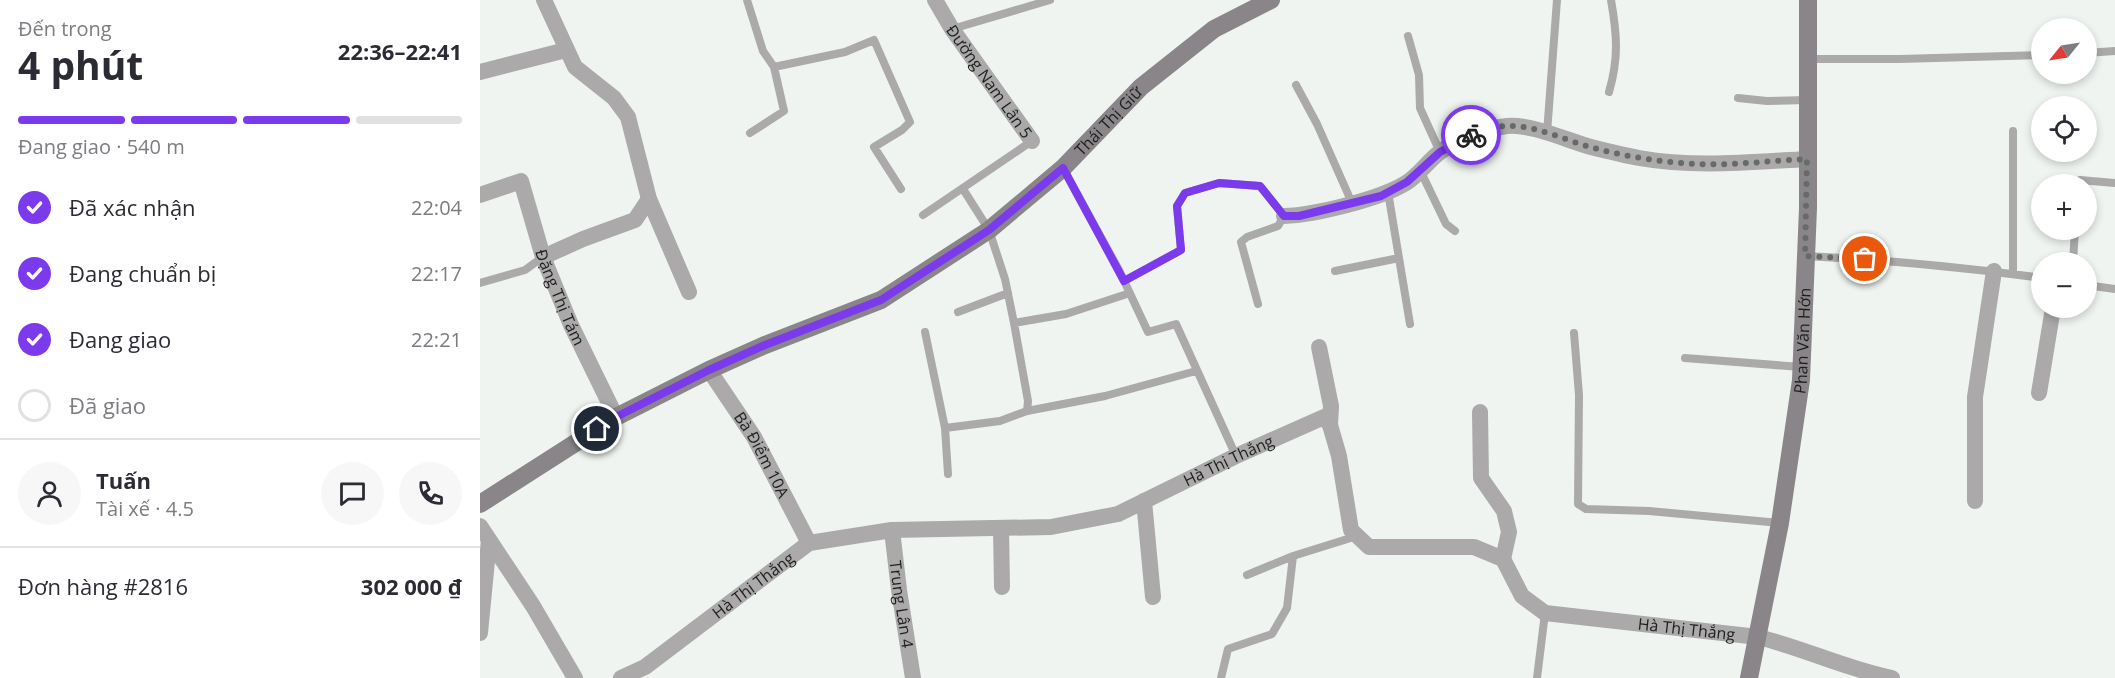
<!DOCTYPE html>
<html lang="vi">
<meta charset="utf-8">
<style>
body{margin:0;font-family:"Open Sans",sans-serif;background:#f7f7f7;color:#2b2b33;height:100vh;display:flex;flex-direction:column;font-size:22px;white-space:nowrap}
*{box-sizing:border-box;margin:0}
p{font-size:20px;color:#7c7c81}
.icon{flex:none;width:33px;height:33px;fill:none;stroke:currentColor;stroke-width:2;stroke-linecap:round;stroke-linejoin:round}
.map{position:relative;flex:1;overflow:hidden}
.drawer{display:flex;flex-direction:column;background:#fff;width:480px}
.drawer>*{flex:none}
.needle{width:39px;rotate:240deg}
.buttons{position:absolute;left:1551px;top:18px;display:grid;gap:12px}
.buttons a{display:grid;place-items:center;width:66px;height:66px;border-radius:50%;background:#fff;box-shadow:0 3px 9px #0003;font-size:30px}
.pin{position:absolute;display:grid;place-items:center;width:51px;height:51px;color:#fff;margin:-26px;border:3px solid #fff;border-radius:50%;box-shadow:0 2px 6px #0007}
.courier{position:absolute;display:grid;place-items:center;width:60px;height:60px;margin:-30px;border:4px solid #7c3aed;border-radius:50%;background:#fff;color:#222;box-shadow:0 2px 8px #0007}
.summary em{font-style:normal;font-weight:700}
.summary div{display:flex;flex-direction:column-reverse}
.summary{display:flex;align-items:center;justify-content:space-between;height:102px;padding:0 18px}
h1{font-size:39px;font-weight:700;line-height:45px}
.bar{display:grid;grid-template-columns:repeat(4,1fr);gap:9px 6px;align-content:center;height:72px;padding:0 18px}
.bar i{height:8px;border-radius:4px;background:#e1e1e2}
.bar .on{background:#7c3aed}
.bar p{grid-column:span 4}
.line{display:flex;align-items:center;gap:15px;padding:0 18px;border-top:2px solid #e1e1e2}
.line div{flex:1}
.round{display:grid;place-items:center;flex:none;width:63px;height:63px;border-radius:32px;background:#f7f7f7}
ol{padding:0 18px;list-style:none}
li{display:flex;align-items:center;gap:18px;height:66px}
li p{margin-inline-start:auto}
li .icon{padding:6px;border-radius:50%;background:#7c3aed;color:#fff;stroke-width:4}
li:last-child{color:#7c7c81}
li i{width:33px;height:33px;border:3px solid #e1e1e2;border-radius:50%}
main{display:flex;flex:1;min-height:0}
.map>svg:first-child{display:block}
.lines{fill:none;stroke-linecap:round;stroke-linejoin:round}
.lane{stroke:#aba9aa;stroke-width:8}
.street{stroke:#aba9aa;stroke-width:16}
.secondary{stroke:#898588;stroke-width:18}
.done{stroke:#666a68;stroke-width:6;stroke-dasharray:0 10.8}
.route{stroke:#7c3aed;stroke-width:8}
.labels{text-anchor:middle;stroke-width:6;stroke-linejoin:round;paint-order:stroke}
.street-label{font-size:16px;fill:#1d1f1e;stroke:#fff}
</style>
<main>
<section class="drawer">
<div class="summary"><div><h1>4 phút</h1><p>Đến trong</p></div><em>22:36–22:41</em></div>
<div class="bar"><i class="on"></i><i class="on"></i><i class="on"></i><i></i><p>Đang giao · 540 m</p></div>
<ol>
<li><svg class="icon" aria-label="check" viewBox="0 0 24 24"><path d="M5 12l5 5 9-10"/></svg>Đã xác nhận<p>22:04</p></li>
<li><svg class="icon" aria-label="check" viewBox="0 0 24 24"><path d="M5 12l5 5 9-10"/></svg>Đang chuẩn bị<p>22:17</p></li>
<li><svg class="icon" aria-label="check" viewBox="0 0 24 24"><path d="M5 12l5 5 9-10"/></svg>Đang giao<p>22:21</p></li>
<li><i></i>Đã giao</li>
</ol>
<div class="line" style="height:108px"><a class="round"><svg class="icon" aria-label="person" viewBox="0 0 24 24"><circle cx="12" cy="8" r="4"/><path d="M4 21q1-7 8-7t8 7"/></svg></a><div><b>Tuấn</b><p>Tài xế · 4.5</p></div><a class="round"><svg class="icon" aria-label="chat" viewBox="0 0 24 24"><path d="M4 5h16v11H9l-5 4z"/></svg></a><a class="round"><svg class="icon" aria-label="phone" viewBox="0 0 24 24"><path d="M5 4h4l2 5-3 2q2 4 5 5l2-3 5 2v4C11 20 4 13 5 4z"/></svg></a></div>
<div class="line" style="height:78px"><div>Đơn hàng #2816</div><b>302 000 ₫</b></div>
</section>
<div class="map">
<svg width="1635" height="678" viewBox="0 0 1635 678">
<rect width="100%" height="100%" fill="#eff4f0"/>
<g class="lines">
<path class="lane" d="M267 0 283 51 294 67 365 52 394 40 430 122 422 130 394 147 421 189
M472 29 570 0
M928 36 939 75 940 108 960 152
M1606 53 1635 51
M1328 59H1419L1562 55
M816 85 837 124 872 203
M1129 92C1139 58 1137 34 1131 0
M1258 98 1287 101 1327 100
M270 133 304 111 294 67
M1067 133 1077 0
M583 168 639 270 668 332 696 324 756 456
M940 170 966 224 975 231
M1599 184 1600 180 1635 183
M483 189 509 230 525 279 534 323 586 314 650 293
M908 192 930 324
M443 215 552 141
M1326 256C1405 260 1483 267 1562 278
M1593 262 1595 230
M855 271 919 258
M1533 274V131
M644 281 701 250 697 206 705 193 739 183 780 186 804 216 798 226 767 237 761 242 778 304
M0 283 45 270 63 257
M1606 285 1635 289
M478 312 528 293
M445 332 465 428 520 421 547 411 548 401 534 323
M1094 333 1099 395 1098 504 1106 509 1169 511 1300 523
M1205 358 1321 367
M547 411 625 396 716 371
M465 428 468 474
M767 575 813 556 877 536
M741 678 748 649 792 634 807 608 813 556
M1057 678 1065 613"/>
<g class="street">
<path d="M64 0 95 67 134 98 148 117 169 199 209 292"/>
<path id="s1" d="M455 0 472 29 552 141"/>
<path d="M0 72 86 50"/>
<path id="s2" d="M0 195 41 181 63 257 91 325 136 417"/>
<path d="M804 216C835 215 900 199 926 183 939 175 948 161 960 152 979 138 1004 129 1027 126 1049 123 1089 141 1111 147 1127 151 1143 155 1159 158 1215 168 1271 162 1327 159"/>
<path d="M63 257 103 239 155 220 169 199"/>
<path d="M839 347 851 406 850 425"/>
<path id="s3" d="M229 370 274 437 329 543"/>
<path d="M1559 393 1573 308"/>
<path d="M1000 412 1001 478 1024 511 1029 532 1023 559"/>
<path d="M664 501 673 597"/>
<path d="M1495 501V397L1514 271"/>
<path d="M0 526 53 606 95 678"/>
<path d="M521 528 522 587"/>
<path id="s4" d="M412 530 419 590 433 678"/>
<path d="M0 633 9 540"/>
<path id="s5" d="M141 678 165 667 329 543 412 530 571 527 638 514 756 456 844 417 850 425 859 456 871 530 889 547H994L1023 559 1042 596 1065 613 1278 637C1324 648 1366 669 1412 678"/>
</g>
<g class="secondary">
<path id="s6" d="M0 504 136 417 229 370 285 345 401 300 509 230 583 168 661 87 734 29 791 0"/>
<path id="s7" d="M1269 678 1300 523 1321 380 1328 208V0"/>
</g>
</g>
<g class="lines">
<path class="done" d="M991 135C1001 130 1019 125 1031 126 1057 126 1085 140 1110 147 1139 155 1169 160 1200 163 1242 167 1285 161 1327 159L1325 256 1385 259"/>
<path class="route" d="M117 429 136 417 229 370 285 345 401 300 509 230 583 168 644 281 701 250 697 206 705 193 739 183 780 186 804 216H819L901 196 927 182 960 152 991 135"/>
</g>
<g class="labels">
<g class="street-label">
<text dy="6" stroke="none"><textPath href="#s1" startOffset="98">Đường Nam Lân 5</textPath></text>
<text dy="6" stroke="none"><textPath href="#s6" startOffset="742">Thái Thị Giữ</textPath></text>
<text dy="6" stroke="none"><textPath href="#s2" startOffset="166">Đặng Thị Tám</textPath></text>
<text dy="6" stroke="none"><textPath href="#s7" startOffset="342">Phan Văn Hớn</textPath></text>
<text dy="6" stroke="none"><textPath href="#s3" startOffset="100">Bà Điểm 10A</textPath></text>
<text dy="6" stroke="none"><textPath href="#s5" startOffset="666">Hà Thị Thắng</textPath></text>
<text dy="6" stroke="none"><textPath href="#s5" startOffset="162">Hà Thị Thắng</textPath></text>
<text dy="6" stroke="none"><textPath href="#s4" startOffset="75">Trung Lân 4</textPath></text>
<text dy="6" stroke="none"><textPath href="#s5" startOffset="1262">Hà Thị Thắng</textPath></text>
</g>
</g>
</svg>
<div class="buttons">
<a><svg class="needle" viewBox="-14 -14 28 28"><path d="M0-13l5 13h-10z" fill="#e53935"/><path d="M0 13l5-13h-10z" fill="#7c7c81"/></svg></a>
<a><svg class="icon" aria-label="locate" viewBox="0 0 24 24"><circle cx="12" cy="12" r="6"/><path d="M12 2v4M12 18v4M2 12h4M18 12h4"/></svg></a>
<a>+</a>
<a>−</a>
</div>
<div class="pin" style="left:1385px;top:259px;background:#ea580c"><svg class="icon" aria-label="bag" viewBox="0 0 24 24"><path d="M5 8h14l-1 12H6zM9 8a3 3 0 0 1 6 0"/></svg></div>
<div class="pin" style="left:117px;top:429px;background:#1f2937"><svg class="icon" aria-label="home" viewBox="0 0 24 24"><path d="M3 11l9-7 9 7M6 9v11h12V9"/></svg></div>
<div class="courier" style="left:991px;top:135px"><svg class="icon" aria-label="bike" viewBox="0 0 24 24"><circle cx="6" cy="16" r="4"/><circle cx="18" cy="16" r="4"/><path d="M6 16l4-8h5l3 8M10 8l3 8H6M13 5h3"/></svg></div>
</div>
</main>
